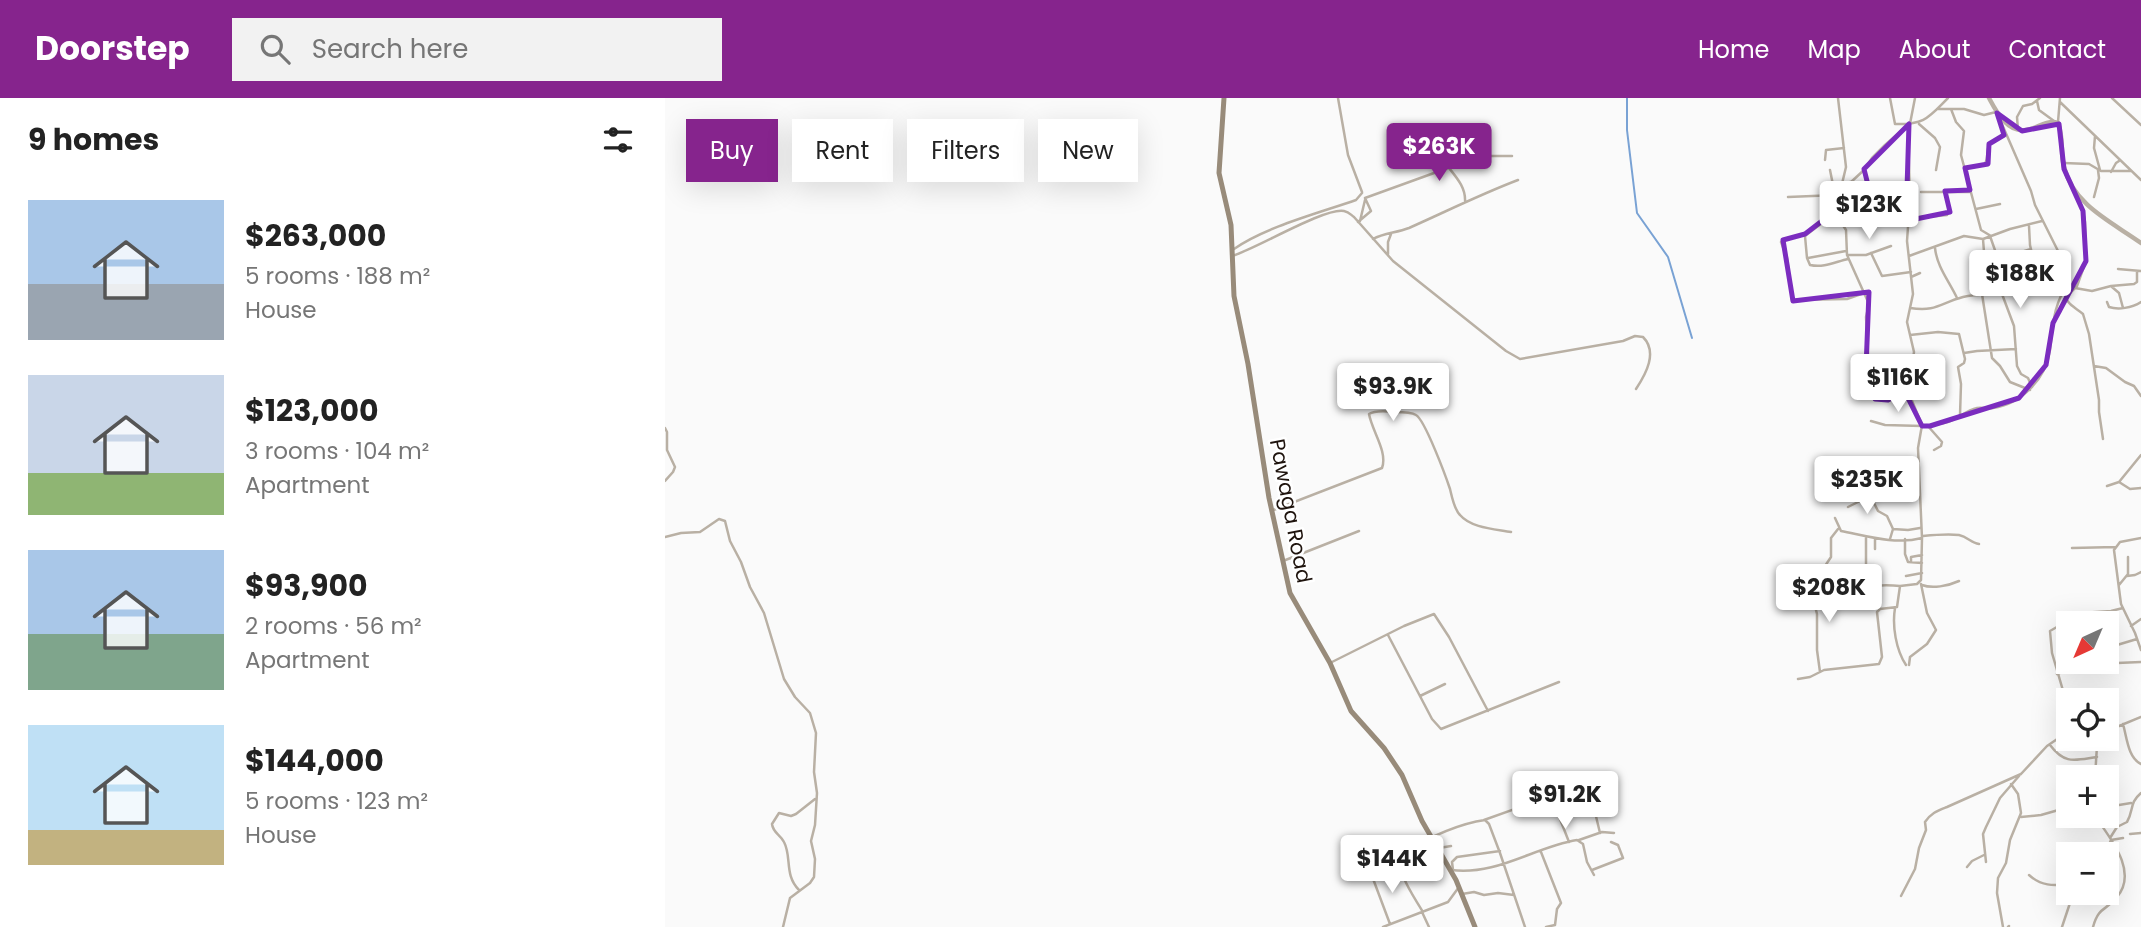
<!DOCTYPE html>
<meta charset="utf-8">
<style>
body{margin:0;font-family:Poppins,sans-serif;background:#f2f2f2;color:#222;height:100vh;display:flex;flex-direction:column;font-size:26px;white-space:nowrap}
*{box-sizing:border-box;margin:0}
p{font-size:23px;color:#767676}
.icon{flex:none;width:38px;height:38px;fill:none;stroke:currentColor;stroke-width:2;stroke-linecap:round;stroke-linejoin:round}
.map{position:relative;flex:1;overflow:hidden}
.sheet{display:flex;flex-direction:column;background:#fff;width:665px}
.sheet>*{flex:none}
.guide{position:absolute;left:21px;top:21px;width:665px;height:63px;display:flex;gap:14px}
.needle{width:46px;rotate:224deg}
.tools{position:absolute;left:1391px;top:513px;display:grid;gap:14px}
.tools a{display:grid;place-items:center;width:63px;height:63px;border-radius:0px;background:#fff;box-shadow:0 7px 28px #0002;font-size:35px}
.price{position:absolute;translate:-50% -60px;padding:0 16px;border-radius:7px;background:#fff;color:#222;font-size:23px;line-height:46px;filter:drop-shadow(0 2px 4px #0008)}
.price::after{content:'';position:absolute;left:50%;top:42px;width:21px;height:16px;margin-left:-10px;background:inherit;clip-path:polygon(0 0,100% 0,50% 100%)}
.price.on{background:#86248d;color:#fff}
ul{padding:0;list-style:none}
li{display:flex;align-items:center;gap:21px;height:175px;padding:0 28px}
li span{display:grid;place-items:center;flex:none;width:196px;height:140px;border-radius:0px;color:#555}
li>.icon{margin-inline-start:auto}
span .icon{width:84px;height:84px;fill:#fffc;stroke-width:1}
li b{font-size:30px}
h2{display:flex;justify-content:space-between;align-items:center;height:84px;padding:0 28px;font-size:30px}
.chip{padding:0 24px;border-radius:0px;background:#fff;box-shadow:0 7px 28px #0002;font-size:24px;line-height:63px}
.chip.on{background:#86248d;color:#fff}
header{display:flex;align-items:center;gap:42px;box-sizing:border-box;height:98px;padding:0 35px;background:#86248d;color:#fff}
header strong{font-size:33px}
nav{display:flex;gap:38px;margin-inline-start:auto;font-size:24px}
.search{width:490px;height:63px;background:#f2f2f2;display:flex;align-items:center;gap:18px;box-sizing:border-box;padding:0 24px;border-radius:0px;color:#767676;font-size:26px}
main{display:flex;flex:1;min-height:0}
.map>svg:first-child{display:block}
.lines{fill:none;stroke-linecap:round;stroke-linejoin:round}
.stream{stroke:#79a2d4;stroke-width:2}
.minor{stroke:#b9b0a4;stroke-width:2.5}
.tertiary{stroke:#b9b0a4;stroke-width:4.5}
.secondary{stroke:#988b7a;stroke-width:5}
.marked{fill:none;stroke:#7b2cbf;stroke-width:5;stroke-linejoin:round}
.labels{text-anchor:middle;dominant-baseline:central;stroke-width:5;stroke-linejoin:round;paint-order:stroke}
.street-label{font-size:21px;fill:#1f140e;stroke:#fff}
</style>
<header>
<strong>Doorstep</strong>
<div class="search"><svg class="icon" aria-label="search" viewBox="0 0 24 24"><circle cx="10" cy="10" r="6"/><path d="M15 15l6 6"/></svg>Search here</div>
<nav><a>Home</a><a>Map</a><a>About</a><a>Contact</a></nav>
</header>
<main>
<section class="sheet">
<h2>9 homes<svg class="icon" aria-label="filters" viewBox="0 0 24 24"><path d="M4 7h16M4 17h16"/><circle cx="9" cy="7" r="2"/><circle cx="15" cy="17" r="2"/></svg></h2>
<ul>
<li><span style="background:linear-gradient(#a9c7e8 60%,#9aa5b1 0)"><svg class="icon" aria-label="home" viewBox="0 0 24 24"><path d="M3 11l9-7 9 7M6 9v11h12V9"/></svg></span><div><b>$263,000</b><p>5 rooms · 188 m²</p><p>House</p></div></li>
<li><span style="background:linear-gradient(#c9d6e8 70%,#8fb573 0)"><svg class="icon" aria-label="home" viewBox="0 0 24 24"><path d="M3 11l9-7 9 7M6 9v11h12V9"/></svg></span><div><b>$123,000</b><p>3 rooms · 104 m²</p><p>Apartment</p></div></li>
<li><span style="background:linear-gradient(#a9c7e8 60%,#7fa58c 0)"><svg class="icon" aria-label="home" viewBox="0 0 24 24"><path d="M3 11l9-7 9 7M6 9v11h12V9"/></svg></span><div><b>$93,900</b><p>2 rooms · 56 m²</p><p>Apartment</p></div></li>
<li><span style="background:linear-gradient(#bfe0f5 75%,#c2b280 0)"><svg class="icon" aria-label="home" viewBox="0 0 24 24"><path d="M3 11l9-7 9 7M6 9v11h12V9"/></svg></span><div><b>$144,000</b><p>5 rooms · 123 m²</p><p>House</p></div></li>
</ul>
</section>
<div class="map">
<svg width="1476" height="829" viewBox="0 0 1476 829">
<rect width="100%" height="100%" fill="#fafafa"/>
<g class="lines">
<!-- stream -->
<path class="stream" d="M 962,0 L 962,32 L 972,115 L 1003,159 L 1027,240"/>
<!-- minor -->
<path class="minor" d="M 673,0 L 683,57 L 697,94
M 1173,0 L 1181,69 L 1176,90
M 1225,0 L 1230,26 C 1260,27 1264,19 1283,0
M 1447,0 L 1476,27
M 1372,3 L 1374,12 L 1389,23
M 1395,4 L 1476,82
M 1272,11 L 1299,11 L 1319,17 L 1331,14
M 1286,11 L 1291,24 L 1299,33 L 1296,57 L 1316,132 L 1326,138
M 1393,24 L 1395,0
M 1254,26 L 1270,40 L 1275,49 L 1271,72
M 1353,32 L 1352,19 L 1358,8 L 1367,6 L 1375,0
M 1430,38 L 1429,50 L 1435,72
M 1160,62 L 1161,52 L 1179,50
M 1399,65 L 1424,66 L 1436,73 L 1466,73
M 784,70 C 792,80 801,90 800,104
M 1300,70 C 1328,67 1319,67 1324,46 L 1341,37
M 1199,71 L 1206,99
M 1165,72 L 1170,97
M 1446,74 L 1451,65 L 1454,63
M 1185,84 L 1192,125
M 1256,94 L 1304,94
M 1171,97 L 1170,115 L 1181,132 L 1182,157 L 1204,206 L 1201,219 L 1203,257 L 1201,270 L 1208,299 C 1219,307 1231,298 1244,297
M 1123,99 L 1172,97 L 1199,72 L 1207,60 L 1220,47 L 1244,26
M 1429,99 L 1434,80 L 1433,72
M 700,100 L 816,58 L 847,58
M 1188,102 L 1243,91
M 1311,111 L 1335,106
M 1170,115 L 1140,138 L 1142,160 L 1145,167 C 1159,170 1170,164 1183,161
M 1245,121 L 1282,117 L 1284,112 L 1280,93
M 695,123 L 700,102
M 693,124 L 706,113 L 700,100
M 1177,127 L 1231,121 L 1243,122
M 1364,128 L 1365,147 L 1373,182 L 1371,186
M 1141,136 L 1120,141 L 1116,144 L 1122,160 L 1127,202 L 1182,201 L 1199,195
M 1325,138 L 1332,158 L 1330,164 L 1337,196 L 1349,228 L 1352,268 L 1356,276 L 1363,280 L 1367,289
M 708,141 C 719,135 731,135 744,130 C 780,114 816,96 853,82
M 1318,141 L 1320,167
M 1270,150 C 1272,169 1284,183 1292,200
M 569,151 C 600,129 654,115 691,102 L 697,95
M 1206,155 L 1217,178 L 1246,174
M 723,156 L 723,144 L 726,136
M 1182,157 L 1201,157 L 1226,148
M 567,158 C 591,151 660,109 679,113 C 684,114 685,116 689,119 L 728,163 L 841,253 L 855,261 L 958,243 L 970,238 L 978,239 C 993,254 981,276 971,291
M 1244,158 L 1299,138 L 1318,141 L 1345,131 L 1377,123
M 1143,160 L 1181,153
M 1330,162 L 1366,151
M 1453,171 L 1476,173
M 1246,179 L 1255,175
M 1336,187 C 1341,186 1347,184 1353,185 C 1369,185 1390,191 1402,177
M 1447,189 L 1454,195 L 1458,210
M 1410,190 L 1427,193 L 1446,188 L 1469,186 L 1472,184 L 1472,174
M 1399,191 C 1401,207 1407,207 1418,216 L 1424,236 L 1434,302 L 1434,314 L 1438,341
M 1315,196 C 1313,189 1312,173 1319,168 C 1320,167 1329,166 1330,166
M 1317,196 L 1327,260 L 1335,268 L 1345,284 L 1365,292
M 1442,204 L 1444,209 C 1453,212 1467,210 1476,204
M 1245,210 C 1272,214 1275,205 1298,199 C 1311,196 1324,197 1337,196
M 1389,221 L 1395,214 L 1401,199 L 1412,188 L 1421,163 L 1420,124 L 1418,113 L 1411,96
M 1245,237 L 1273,234 L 1294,236 L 1300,261 L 1299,265 L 1293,269 L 1296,286 L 1295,317
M 1299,255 L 1312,253 L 1351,251
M 1429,268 L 1441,270 L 1460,284 L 1469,288 L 1476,298
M 1206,323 L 1220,327 L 1257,328
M 1262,327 L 1277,344 L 1276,348 L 1269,352
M 1257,328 C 1267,327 1279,327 1288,322 C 1296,318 1303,312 1312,310 C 1317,309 1323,311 1328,310 C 1356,306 1381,281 1385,252 C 1388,230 1388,205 1403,187 L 1394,155 L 1370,107 L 1366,93 L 1333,17
M 0,330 L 2,334 L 2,352 L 10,369 L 8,374 L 0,383
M 1454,384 L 1476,357
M 1442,388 L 1454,384 L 1465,391 L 1476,390
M 1202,391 L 1213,413 L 1222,418 L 1228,431
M 1178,393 L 1200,392 C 1206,387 1204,378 1210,374 L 1232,377 L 1254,375
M 1183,409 L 1205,398
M 606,413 L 717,370 C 723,354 707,333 704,316 C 710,312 721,313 730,314 C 736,314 746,314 751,317 C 760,322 781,379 785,391 C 787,399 789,411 795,417 C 806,430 830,431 846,434
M 1170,420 L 1176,433 C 1202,438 1230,447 1257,440
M 1258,438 C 1268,437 1285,436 1294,437 C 1303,439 1306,445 1314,446
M 0,439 L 16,435 L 35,434 L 54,421 L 60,423 L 65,443 L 76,464 L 85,489 L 99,515 L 119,581 L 130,599 L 145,615 L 151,635 L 149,674 L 152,695 L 150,727 L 146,743 L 150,761 L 149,779 L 145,785 L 125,800 L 118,829
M 1201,440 L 1201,488
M 1210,440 L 1210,451
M 1476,440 L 1455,444 L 1449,452 L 1456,506 L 1470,535 L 1476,552
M 1225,441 L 1228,431 L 1243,432 L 1255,430
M 1240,441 L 1240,456 L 1243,464 L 1257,465
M 1407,450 L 1451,449
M 618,463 L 694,433
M 1246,464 L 1246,459 L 1257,457
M 1158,471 L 1166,459 L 1166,440 L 1173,431
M 1178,472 L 1186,490
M 1146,476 L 1147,496 L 1152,516 L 1152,552 L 1155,574
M 1241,478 L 1257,475
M 1462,478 L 1470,477 L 1476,474
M 1257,487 C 1267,491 1283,488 1294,483
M 1454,487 L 1463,476 L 1463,459
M 1147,495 C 1177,495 1205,484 1235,488
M 1230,510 C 1227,528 1231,552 1241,567
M 1466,528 L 1476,521
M 723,537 L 767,621 L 776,631 L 894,584
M 1442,550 L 1472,541
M 1442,563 L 1452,565 L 1476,564
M 667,564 L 739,528 L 769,516 L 784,539 L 823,613
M 1244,567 L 1245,559 L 1262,546 L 1271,532 L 1262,515 L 1256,486
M 1392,576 L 1423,564
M 1133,581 L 1145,579 L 1159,572 L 1214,566 L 1217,559 L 1212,514 L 1215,511 L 1232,509 L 1235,488 L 1252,486 L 1256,482 L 1257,440 L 1253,350 L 1257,327 L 1243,293 L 1249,254 L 1242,224 L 1248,196 L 1242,143 L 1245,101 L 1243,36 L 1250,0
M 755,598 L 780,586
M 1404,613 L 1387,555 L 1385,533 L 1416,515 L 1446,513 L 1458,510
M 1458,626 C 1462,640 1463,660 1476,666
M 1442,633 L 1476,619
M 1385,647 C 1400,667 1410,662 1432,659
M 1430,679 L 1432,648 L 1434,640
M 886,698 L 904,744
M 1442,709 L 1466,705
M 1356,719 L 1376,717 L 1404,709
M 819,722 L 886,698 L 939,682
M 935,735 L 929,710 L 936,698
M 1465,736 L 1476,735
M 1445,740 L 1452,729 L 1462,724 C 1469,712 1464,705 1476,695
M 914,742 L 937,734 L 949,735
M 1446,742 L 1458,740
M 774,750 L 786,748
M 876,754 L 896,805 L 892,811 L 890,827 L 881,829
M 1440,756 L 1446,742
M 1321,764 L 1318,736 L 1321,729 L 1335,700 L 1354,678
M 1302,769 L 1307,763 L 1319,757
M 786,772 C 832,778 869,749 912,742 L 918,746 L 922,764 L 929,777
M 788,772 L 787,764 L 792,759 L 835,753
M 927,772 L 958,760 L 953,747 L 946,744
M 1364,777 C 1376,788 1388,788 1404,786
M 707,778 L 725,826
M 134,792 C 119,777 127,759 119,744 C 115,736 108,735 107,726 L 114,715 L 126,718 L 131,716 L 150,701
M 797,796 L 809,794 L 819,797 L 833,795 L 849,797
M 1236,798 L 1250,771 L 1254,750 L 1261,732 L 1260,724 C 1266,715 1272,713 1282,709 L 1356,676 L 1382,648 L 1404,633
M 757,814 L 764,829
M 758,814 C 748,798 733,775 733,757 C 759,742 790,726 820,722 L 824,726 L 835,755 L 860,829
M 718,829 L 783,804 L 794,789
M 1338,829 L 1332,795 L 1333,780 L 1341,765 L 1345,742 L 1356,715 L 1353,696 L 1346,686
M 1343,829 L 1344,828
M 1397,829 L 1406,802 L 1410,794
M 1428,829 C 1434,808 1441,813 1452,799 C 1474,773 1444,739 1430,718"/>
<!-- tertiary -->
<path class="tertiary" d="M 1324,0 C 1331,13 1342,35 1361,32 C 1372,31 1381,21 1393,25 C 1399,40 1395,54 1399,69 C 1409,108 1447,124 1476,145"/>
<!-- secondary -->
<path class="secondary" d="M 559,0 L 554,75 L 566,127 L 569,198 L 583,266 L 604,400 L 625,495 L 665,565 L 686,613 L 719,650 L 737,677 L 757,723 L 791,782 L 810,829"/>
</g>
<!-- marked area -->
<path class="marked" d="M 1332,15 L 1357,33 L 1394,26 L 1399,71 L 1418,113 L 1421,163 L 1388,225 L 1381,267 L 1354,300 L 1265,328 L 1257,328 L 1240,294 L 1223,302 L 1210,301 L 1201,270 L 1204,194 L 1128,203 L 1118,142 L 1140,136 L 1183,103 L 1206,99 L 1199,71 L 1244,26 L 1241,123 L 1285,114 L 1280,93 L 1305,92 L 1300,70 L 1323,66 L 1324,46 L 1339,37 Z"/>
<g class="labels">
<!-- street labels -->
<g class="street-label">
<text transform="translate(626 413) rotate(79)">Pawaga Road</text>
</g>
</g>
</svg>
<div class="tools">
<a><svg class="needle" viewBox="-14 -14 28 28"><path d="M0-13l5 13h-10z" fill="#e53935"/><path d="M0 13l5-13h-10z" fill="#767676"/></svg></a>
<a><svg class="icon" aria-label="locate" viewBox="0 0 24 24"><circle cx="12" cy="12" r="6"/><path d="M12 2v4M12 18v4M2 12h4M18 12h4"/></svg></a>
<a>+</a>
<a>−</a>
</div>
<b class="price on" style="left:774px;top:85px">$263K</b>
<b class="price" style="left:1204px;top:143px">$123K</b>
<b class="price" style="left:1355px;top:212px">$188K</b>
<b class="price" style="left:1233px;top:316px">$116K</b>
<b class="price" style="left:728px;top:325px">$93.9K</b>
<b class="price" style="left:1202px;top:418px">$235K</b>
<b class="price" style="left:1164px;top:526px">$208K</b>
<b class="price" style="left:900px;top:733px">$91.2K</b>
<b class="price" style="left:727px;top:797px">$144K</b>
<div class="guide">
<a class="chip on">Buy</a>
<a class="chip">Rent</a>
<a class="chip">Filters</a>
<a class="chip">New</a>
</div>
</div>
</main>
